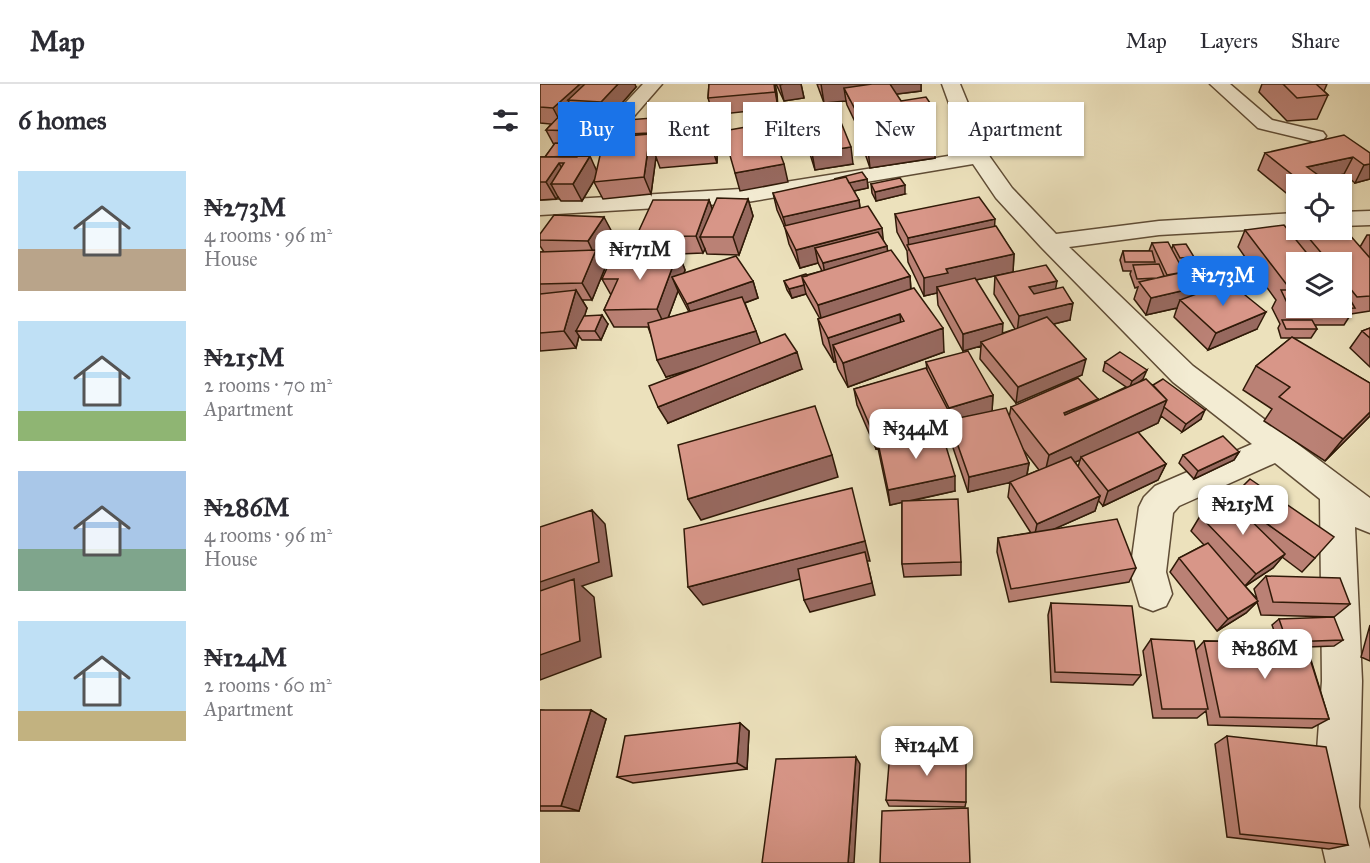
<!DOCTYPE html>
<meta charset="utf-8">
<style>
body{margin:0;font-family:"IM FELL Great Primer",serif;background:#f7f7f7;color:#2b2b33;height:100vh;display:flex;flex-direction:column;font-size:22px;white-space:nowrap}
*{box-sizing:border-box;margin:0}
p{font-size:20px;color:#7c7c81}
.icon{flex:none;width:33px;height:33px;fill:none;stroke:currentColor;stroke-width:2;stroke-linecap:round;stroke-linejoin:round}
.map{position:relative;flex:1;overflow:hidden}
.side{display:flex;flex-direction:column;background:#fff;width:540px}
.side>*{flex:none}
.hud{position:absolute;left:18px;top:18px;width:570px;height:54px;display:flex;gap:12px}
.fabs{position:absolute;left:746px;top:90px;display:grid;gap:12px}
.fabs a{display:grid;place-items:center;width:66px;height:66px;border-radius:0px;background:#fff;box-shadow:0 2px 4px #0004;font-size:30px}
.price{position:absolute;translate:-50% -51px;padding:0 14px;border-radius:12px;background:#fff;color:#222;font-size:20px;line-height:39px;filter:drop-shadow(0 2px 3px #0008)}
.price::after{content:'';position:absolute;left:50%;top:36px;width:18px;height:14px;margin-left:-9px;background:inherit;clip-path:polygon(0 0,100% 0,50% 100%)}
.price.selected{background:#1a73e8;color:#fff}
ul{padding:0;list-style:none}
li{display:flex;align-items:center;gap:18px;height:150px;padding:0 18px}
li span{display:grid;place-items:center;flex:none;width:168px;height:120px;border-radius:0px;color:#555}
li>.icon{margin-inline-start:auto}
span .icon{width:72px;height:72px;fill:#fffc;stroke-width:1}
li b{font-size:26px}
h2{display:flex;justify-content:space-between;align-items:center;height:72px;padding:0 18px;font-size:26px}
.tag{padding:0 21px;border-radius:0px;background:#fff;box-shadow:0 2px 4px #0004;font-size:21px;line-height:54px}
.tag.selected{background:#1a73e8;color:#fff}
header{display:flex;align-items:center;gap:36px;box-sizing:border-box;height:84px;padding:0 30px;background:#fff;border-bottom:2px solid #e1e1e2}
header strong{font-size:28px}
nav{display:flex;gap:33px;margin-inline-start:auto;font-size:21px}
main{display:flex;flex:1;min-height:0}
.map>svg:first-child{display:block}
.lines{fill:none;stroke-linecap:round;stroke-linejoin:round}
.street-casing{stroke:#5f4c35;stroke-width:3}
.street{fill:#f3ecd3;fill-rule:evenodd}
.wall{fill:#ba8175;stroke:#301a08;stroke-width:1.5;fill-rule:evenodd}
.shaded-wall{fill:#97695f;stroke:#301a08;stroke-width:1.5}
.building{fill:#d89688;stroke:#301a08;stroke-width:1.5}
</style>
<header>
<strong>Map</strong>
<nav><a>Map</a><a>Layers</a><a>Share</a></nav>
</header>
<main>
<section class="side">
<h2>6 homes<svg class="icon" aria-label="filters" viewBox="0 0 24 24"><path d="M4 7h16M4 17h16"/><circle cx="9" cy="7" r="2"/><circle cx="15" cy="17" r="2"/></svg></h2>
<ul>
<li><span style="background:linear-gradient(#bfe0f5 65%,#b9a48a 0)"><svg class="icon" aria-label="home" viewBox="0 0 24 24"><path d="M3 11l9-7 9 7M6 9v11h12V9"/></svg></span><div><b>₦273M</b><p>4 rooms · 96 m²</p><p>House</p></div></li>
<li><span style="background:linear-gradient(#bfe0f5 75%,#8fb573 0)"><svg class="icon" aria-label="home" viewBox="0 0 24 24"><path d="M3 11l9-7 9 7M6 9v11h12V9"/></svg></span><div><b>₦215M</b><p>2 rooms · 70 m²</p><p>Apartment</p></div></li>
<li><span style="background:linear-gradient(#a9c7e8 65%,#7fa58c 0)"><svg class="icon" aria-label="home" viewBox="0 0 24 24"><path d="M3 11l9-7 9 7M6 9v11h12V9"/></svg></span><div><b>₦286M</b><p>4 rooms · 96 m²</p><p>House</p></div></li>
<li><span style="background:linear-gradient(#bfe0f5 75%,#c2b280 0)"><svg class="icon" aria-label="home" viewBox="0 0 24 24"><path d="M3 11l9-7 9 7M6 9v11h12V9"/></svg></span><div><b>₦124M</b><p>2 rooms · 60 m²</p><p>Apartment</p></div></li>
</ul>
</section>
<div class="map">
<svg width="830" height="779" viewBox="0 0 830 779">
<rect width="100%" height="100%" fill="#ece1bc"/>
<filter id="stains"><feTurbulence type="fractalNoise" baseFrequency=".00333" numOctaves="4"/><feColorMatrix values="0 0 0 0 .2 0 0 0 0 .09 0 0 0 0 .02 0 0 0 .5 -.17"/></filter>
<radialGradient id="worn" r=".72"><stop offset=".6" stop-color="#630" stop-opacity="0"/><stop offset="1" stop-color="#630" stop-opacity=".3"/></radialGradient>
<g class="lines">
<!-- street casing -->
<g class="street-casing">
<path id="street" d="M 103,0 L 122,0 L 89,38 L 75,38 L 72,34 L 75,30 Z
M 402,0 L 420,0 L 450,73 L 472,104 L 516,150 L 619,137 L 756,129 L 756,143 L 619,151 L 529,163 L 653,282 L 830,414 L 830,449 L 815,443 L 822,597 L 819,723 L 830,765 L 830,779 L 786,779 L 773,723 L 782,597 L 780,415 L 735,379 L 639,422 L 633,429 L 626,488 L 632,510 L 626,522 L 613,527 L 600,522 L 590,488 L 599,423 L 604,413 L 615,402 L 712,360 L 633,298 L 501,163 L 456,114 L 433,80 L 201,119 L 0,131 L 0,117 L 201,105 L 427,69 Z
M 670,0 L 690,0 L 732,36 L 783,48 L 786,52 L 783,56 L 776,58 L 718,44 Z
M 830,127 L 830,141 L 801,142 L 801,128 Z"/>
</g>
<!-- street -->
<use href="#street" class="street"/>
</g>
<!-- wall -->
<path class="wall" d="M 0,0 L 96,3 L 68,35 L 55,34 L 60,44 L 46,60 L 50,69 L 48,72 L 57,87 L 72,54 L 71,51 L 112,34 L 115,43 L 112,55 L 115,61 L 177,59 L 177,79 L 120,84 L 116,73 L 111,110 L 63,115 L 54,98 L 55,95 L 42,117 L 21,117 L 18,113 L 16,115 L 0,116 L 0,73 L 5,73 L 14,61 L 6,46 L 11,40 L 0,39 Z
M 169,0 L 235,0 L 238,24 L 173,31 L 168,14 Z
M 236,0 L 261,0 L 264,14 L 244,17 Z
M 277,0 L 381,0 L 381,7 L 356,10 L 361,17 L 390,36 L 385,37 L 394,57 L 395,74 L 330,84 L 319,52 L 318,44 L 307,21 L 306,17 L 284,19 Z
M 722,0 L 787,0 L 784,7 L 788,11 L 777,35 L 747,37 L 719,8 Z
M 260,31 L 313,80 L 275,86 L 263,48 Z
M 725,69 L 830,69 L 830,95 L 815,99 L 804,90 L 775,97 L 773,100 L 756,100 L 756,112 L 751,113 L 718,86 Z
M 327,95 L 328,104 L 314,107 L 319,116 L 320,124 L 343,156 L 348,167 L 370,192 L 371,205 L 404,268 L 308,303 L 298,285 L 296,278 L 294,278 L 283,260 L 278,235 L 280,235 L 266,210 L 252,214 L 247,206 L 244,197 L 282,187 L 278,179 L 260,184 L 249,160 L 245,144 L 237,126 L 233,109 Z
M 331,100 L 365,110 L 336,117 L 332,109 Z
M 208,115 L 213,132 L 199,171 L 167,170 L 165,165 L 163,169 L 139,170 L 145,186 L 144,189 L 213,197 L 218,214 L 205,219 L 220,259 L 262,285 L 128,339 L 151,286 L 126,293 L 108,243 L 74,243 L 64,226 L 71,211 L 62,195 L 104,169 L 96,153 L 169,116 L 172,125 ZM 138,207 L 149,228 L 128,234 Z
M 355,130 L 455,142 L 474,170 L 473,188 L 436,196 L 463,249 L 475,245 L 454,210 L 455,192 L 516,205 L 530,236 L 514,240 L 542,291 L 476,319 L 440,275 L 441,262 L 423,267 L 398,221 L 397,209 L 384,212 L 368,178 L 367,167 L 357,148 Z
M 705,146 L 755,156 L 761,146 L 801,146 L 820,163 L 827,151 L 830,151 L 830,227 L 811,230 L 804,241 L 775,241 L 777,245 L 771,254 L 752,254 L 830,299 L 830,332 L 785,377 L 724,337 L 732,325 L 703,306 L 716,282 L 751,254 L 741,254 L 738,244 L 740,240 L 732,224 L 736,216 L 712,183 L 708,192 L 684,198 L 676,189 L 679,180 L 712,183 L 698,163 ZM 756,178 L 801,178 L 801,224 L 756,224 Z
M 0,150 L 73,150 L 59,172 L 65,184 L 52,216 L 42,216 L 47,224 L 44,232 L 68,240 L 61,256 L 42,256 L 39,252 L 36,264 L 0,267 L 0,168 L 4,168 L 0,162 Z
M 612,159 L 632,164 L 633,161 L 654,173 L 653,176 L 661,184 L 680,198 L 678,202 L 717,245 L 668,266 L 634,233 L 637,224 L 606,231 L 594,215 L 598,203 L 595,204 L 590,190 L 591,187 L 583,187 L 580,176 L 583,167 L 609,167 Z
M 830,244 L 830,283 L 810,264 L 822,247 Z
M 386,278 L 453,311 L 452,327 L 469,334 L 471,323 L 558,315 L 557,317 L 586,303 L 563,287 L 565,278 L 603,295 L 600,297 L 613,301 L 661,335 L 642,348 L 621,332 L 618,339 L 598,348 L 626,380 L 618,396 L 563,422 L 558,416 L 555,427 L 514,445 L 596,484 L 589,498 L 469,518 L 457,468 L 458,454 L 491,449 L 468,413 L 470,398 L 428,408 L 409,352 L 409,340 L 408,339 L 408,342 L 387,349 L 415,407 L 371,417 L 421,478 L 421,491 L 364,493 L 362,480 L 362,418 L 350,421 L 338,364 L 336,365 L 317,321 L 314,305 L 387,285 ZM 482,364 L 499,386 L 487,391 L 489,379 ZM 540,376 L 538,383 L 535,378 Z
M 699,368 L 694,376 L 654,395 L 639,379 L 643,371 Z
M 691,414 L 775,474 L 762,488 L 742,473 L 733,484 L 705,502 L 717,515 L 714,505 L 726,492 L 810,520 L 794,533 L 721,531 L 717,518 L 706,529 L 677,547 L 630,488 L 639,474 L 664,461 L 651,447 L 660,432 L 689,416 Z
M 511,519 L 601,591 L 593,601 L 511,598 L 508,531 Z
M 739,535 L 803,556 L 794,562 L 767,563 L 789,635 L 772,644 L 668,641 L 666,627 L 657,634 L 613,634 L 603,567 L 611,555 L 656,566 L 664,557 L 738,558 L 732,541 Z
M 830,541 L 830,577 L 821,573 Z
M 0,626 L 66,635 L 39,727 L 0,727 Z
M 200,639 L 209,647 L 207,685 L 93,699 L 77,693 Z
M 687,652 L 808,761 L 789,765 L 687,753 L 675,660 Z
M 346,716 L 426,718 L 425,723 L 349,722 Z"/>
<!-- shaded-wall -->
<path class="shaded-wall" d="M 40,0 L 57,0 L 28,16 L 34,29 L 22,41 L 13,24 Z
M 78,0 L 95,0 L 96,3 L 68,35 L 61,18 Z
M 234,0 L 235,0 L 237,9 L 238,24 Z
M 243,0 L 261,0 L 264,14 L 244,17 L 240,1 Z
M 281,0 L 381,0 L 381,7 L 310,16 L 304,4 L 306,17 L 284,19 Z
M 390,19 L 390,36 L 321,47 L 319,40 L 318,31 Z
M 52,28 L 60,44 L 42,64 L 34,47 Z
M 112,34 L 115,43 L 112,55 L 117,67 L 114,67 L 116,73 L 111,110 L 104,93 L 110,53 L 108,49 Z
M 172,42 L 177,59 L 177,79 L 171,61 Z
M 394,57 L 395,74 L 330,84 L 328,66 Z
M 46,60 L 50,69 L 40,83 L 36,74 Z
M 311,63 L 313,80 L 275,86 L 272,69 Z
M 50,72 L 58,90 L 42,117 L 33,100 Z
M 813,73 L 804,90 L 775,97 L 773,100 L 757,100 L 767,83 Z
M 19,79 L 28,96 L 11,100 L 18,113 L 16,115 L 6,98 Z
M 244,80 L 248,98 L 200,107 L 195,89 Z
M 830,80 L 830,95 L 815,99 L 824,81 Z
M 327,95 L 328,104 L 299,110 L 298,101 Z
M 365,101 L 365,110 L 336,117 L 335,108 Z
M 756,102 L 756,112 L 751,113 Z
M 208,115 L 213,132 L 199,171 L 193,153 Z
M 169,116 L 175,133 L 160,153 L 165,165 L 163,169 L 156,152 Z
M 319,116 L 321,133 L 247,147 L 243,133 Z
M 64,133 L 73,150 L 59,172 L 65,184 L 52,216 L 42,199 L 54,170 L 48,157 Z
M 455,135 L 454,152 L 369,166 L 368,154 Z
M 342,144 L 344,162 L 275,164 L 278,179 L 260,184 L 256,166 Z
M 347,162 L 349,179 L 286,196 L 283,179 Z
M 138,168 L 145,186 L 139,205 L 132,193 L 138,207 L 125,242 L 117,225 Z
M 474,170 L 473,188 L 408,202 L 397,203 L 397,209 L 384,212 L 384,194 L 406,185 Z
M 712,183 L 708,192 L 684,198 L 688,189 Z
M 370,192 L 371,210 L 282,238 L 278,221 Z
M 213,197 L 218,214 L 154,237 L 147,220 Z
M 517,197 L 514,214 L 487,220 L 489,203 Z
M 680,198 L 672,216 L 640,216 L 637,224 L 606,231 L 611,214 Z
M 264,201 L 266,210 L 252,214 L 249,205 Z
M 36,206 L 47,224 L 40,247 L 36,247 L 39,252 L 36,264 L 24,247 Z
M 533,219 L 530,236 L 477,249 L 479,232 Z
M 726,228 L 717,245 L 668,266 L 676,249 Z
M 360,230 L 362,255 L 293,261 L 296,278 L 294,278 L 288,254 Z
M 62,231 L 68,240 L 61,256 L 55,247 Z
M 463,239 L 462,256 L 441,258 L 441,262 L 423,267 L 423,250 Z
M 403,244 L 404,268 L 308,303 L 303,279 Z
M 216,247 L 222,264 L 126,293 L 117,276 Z
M 257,268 L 262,285 L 128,339 L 118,323 Z
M 546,275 L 542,291 L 476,319 L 478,303 Z
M 607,286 L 603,295 L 589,306 L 592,297 Z
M 453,311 L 452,328 L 409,336 L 409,340 L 409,324 Z
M 558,315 L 551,338 L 519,352 L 524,329 Z
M 627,316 L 618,339 L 543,375 L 541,373 L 540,376 L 504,393 L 509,371 Z
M 408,326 L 408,342 L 336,365 L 333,349 Z
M 665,326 L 661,335 L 642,348 L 646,340 Z
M 830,328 L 830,332 L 785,377 L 803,355 Z
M 699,368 L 694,376 L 654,395 L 658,387 Z
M 292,371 L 298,393 L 161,436 L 148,415 Z
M 489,379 L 486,395 L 428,408 L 429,393 Z
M 626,380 L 618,396 L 563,422 L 568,407 Z
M 415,392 L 415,407 L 350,421 L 348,406 Z
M 560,412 L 555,427 L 494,454 L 497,440 Z
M 52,426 L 65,440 L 72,492 L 42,502 L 54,513 L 61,573 L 0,596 L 0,498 Z
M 325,457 L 330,477 L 327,477 L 335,511 L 270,528 L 264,516 L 327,477 L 163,521 L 148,503 Z
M 745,470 L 733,484 L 704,503 L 716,490 Z
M 718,517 L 706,529 L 677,547 L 688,535 Z
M 51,626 L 66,635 L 39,727 L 21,722 Z
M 200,639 L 209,647 L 207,685 L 197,679 Z
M 316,673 L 320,680 L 314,779 L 308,779 Z"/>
<!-- building -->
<path class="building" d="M 0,0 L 40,0 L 13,24 L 0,23 Z
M 45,0 L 78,0 L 61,18 L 28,16 Z
M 169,0 L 234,0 L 235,8 L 168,14 Z
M 332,0 L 350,0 L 361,17 L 386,13 L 390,19 L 318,31 L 304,4 Z
M 743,0 L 776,0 L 788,11 L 757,14 Z
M 25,26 L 52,28 L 34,47 L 6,46 Z
M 296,26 L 311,63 L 272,69 L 260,31 Z
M 379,27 L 394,57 L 328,66 L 317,35 Z
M 112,34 L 108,49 L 71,51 L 75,37 Z
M 229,39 L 244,80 L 195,89 L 183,47 Z
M 172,42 L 171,61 L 114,67 L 117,47 Z
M 110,50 L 104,93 L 54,98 L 64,54 Z
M 804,51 L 830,69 L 830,80 L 824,81 L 813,73 L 767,83 L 778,91 L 759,96 L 725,69 Z
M 15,59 L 46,60 L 37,73 L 5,73 Z
M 50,72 L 33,100 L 11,100 L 24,79 L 19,79 L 6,98 L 0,98 L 0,73 Z
M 322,88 L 327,95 L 309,99 L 306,93 L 294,95 Z
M 306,93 L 319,116 L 243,133 L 233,109 Z
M 360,94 L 365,101 L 335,108 L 331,100 Z
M 439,113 L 455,135 L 368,154 L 355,130 Z
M 177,114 L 208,115 L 193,153 L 160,153 Z
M 113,116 L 169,116 L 156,152 L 96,153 Z
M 328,122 L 342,144 L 256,166 L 244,142 Z
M 14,131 L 64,133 L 48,157 L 0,156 L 0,150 Z
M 744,141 L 774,178 L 756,178 L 756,204 L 750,205 L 705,146 Z
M 801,141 L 830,174 L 830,212 L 817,213 L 801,193 L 801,178 L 789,178 L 762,146 L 801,146 Z
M 456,142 L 474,170 L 406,185 L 408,189 L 384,194 L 367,161 Z
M 338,148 L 347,162 L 283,179 L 275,164 Z
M 628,158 L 644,188 L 627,191 L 612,159 Z
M 646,160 L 654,173 L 640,174 L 633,161 Z
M 56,166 L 42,199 L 0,200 L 0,168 Z
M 351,166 L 370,192 L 278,221 L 262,193 Z
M 583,167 L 612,167 L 615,178 L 585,178 Z
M 138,168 L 117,225 L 64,226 L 78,195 L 62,195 L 68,182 L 81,182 L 87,169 Z
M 196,172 L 213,197 L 147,220 L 132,193 Z
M 703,174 L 712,183 L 688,189 L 679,180 Z
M 657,176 L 661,184 L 649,187 L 644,177 Z
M 619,180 L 624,192 L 617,194 L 597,195 L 593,181 Z
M 506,181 L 517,197 L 489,203 L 494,210 L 523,203 L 533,219 L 479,232 L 455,192 Z
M 666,183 L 680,198 L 611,214 L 599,198 Z
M 266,190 L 267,192 L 262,193 L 264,201 L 249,205 L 244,197 Z
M 435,194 L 463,239 L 423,250 L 397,203 Z
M 689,198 L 726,228 L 676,249 L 640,216 Z
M 374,204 L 403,244 L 303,279 L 293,261 L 364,237 L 360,230 L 288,254 L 278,235 Z
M 801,205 L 804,205 L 815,224 L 750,225 L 741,206 L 756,206 L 756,224 L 801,224 Z
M 36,206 L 24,247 L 0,249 L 0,210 Z
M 202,213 L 216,247 L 117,276 L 108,239 Z
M 62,231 L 55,247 L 36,247 L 44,232 Z
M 507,233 L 546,275 L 478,303 L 441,258 Z
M 742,236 L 772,236 L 777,245 L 746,245 Z
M 830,244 L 830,254 L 822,247 Z
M 245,250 L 257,268 L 118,323 L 109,302 Z
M 752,253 L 830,299 L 830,328 L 803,355 L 739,313 L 750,303 L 716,282 Z
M 428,267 L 453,311 L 409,324 L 386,278 Z
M 580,268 L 607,286 L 592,297 L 565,278 Z
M 386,284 L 408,326 L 333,349 L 314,305 Z
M 538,294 L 558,315 L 524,329 L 525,331 L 606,295 L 627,316 L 509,371 L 471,323 Z
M 623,295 L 665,326 L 646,340 L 624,323 L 627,316 L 613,301 Z
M 275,322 L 292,371 L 148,415 L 138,361 Z
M 466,324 L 489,379 L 429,393 L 409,336 Z
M 401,346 L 415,392 L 348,406 L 338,359 Z
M 598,348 L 626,380 L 568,407 L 541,373 Z
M 683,352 L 699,368 L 658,387 L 643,371 Z
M 531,373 L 560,412 L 497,440 L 470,398 Z
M 710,395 L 794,453 L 775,474 L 691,414 Z
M 312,404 L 325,457 L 148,503 L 144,445 Z
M 418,415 L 421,478 L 362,480 L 362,417 Z
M 689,415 L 745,470 L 716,490 L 660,432 Z
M 52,426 L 59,478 L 0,498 L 0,443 Z
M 577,435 L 596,484 L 471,505 L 458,454 Z
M 668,459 L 718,517 L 688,535 L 639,474 Z
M 325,468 L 332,499 L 264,516 L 258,485 Z
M 726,492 L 800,494 L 810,520 L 733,518 Z
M 34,495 L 40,557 L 0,571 L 0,507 Z
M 511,519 L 592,522 L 601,591 L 515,588 Z
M 794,533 L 803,556 L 747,558 L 739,535 Z
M 611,555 L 654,557 L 668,625 L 622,625 Z
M 664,557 L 765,559 L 789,635 L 680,633 Z
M 0,626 L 51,626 L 21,722 L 0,722 Z
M 200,639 L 197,679 L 77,693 L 85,652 Z
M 687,652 L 786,663 L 808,761 L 700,750 Z
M 350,668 L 426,670 L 426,718 L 346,716 Z
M 316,673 L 308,779 L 222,779 L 236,675 Z
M 428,724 L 430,779 L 340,779 L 342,727 Z"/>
<rect width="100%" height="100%" filter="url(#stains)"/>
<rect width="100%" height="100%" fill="url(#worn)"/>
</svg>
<div class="fabs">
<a><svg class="icon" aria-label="locate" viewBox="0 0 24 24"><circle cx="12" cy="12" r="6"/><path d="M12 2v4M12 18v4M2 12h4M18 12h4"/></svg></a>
<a><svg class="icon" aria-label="layers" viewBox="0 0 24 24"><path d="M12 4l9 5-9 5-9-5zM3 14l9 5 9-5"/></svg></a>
</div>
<b class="price" style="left:100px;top:197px">₦171M</b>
<b class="price selected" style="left:683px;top:223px">₦273M</b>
<b class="price" style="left:376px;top:376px">₦344M</b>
<b class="price" style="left:703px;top:452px">₦215M</b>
<b class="price" style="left:725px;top:596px">₦286M</b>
<b class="price" style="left:387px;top:693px">₦124M</b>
<div class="hud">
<a class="tag selected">Buy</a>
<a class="tag">Rent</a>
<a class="tag">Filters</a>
<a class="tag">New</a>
<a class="tag">Apartment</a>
</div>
</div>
</main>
